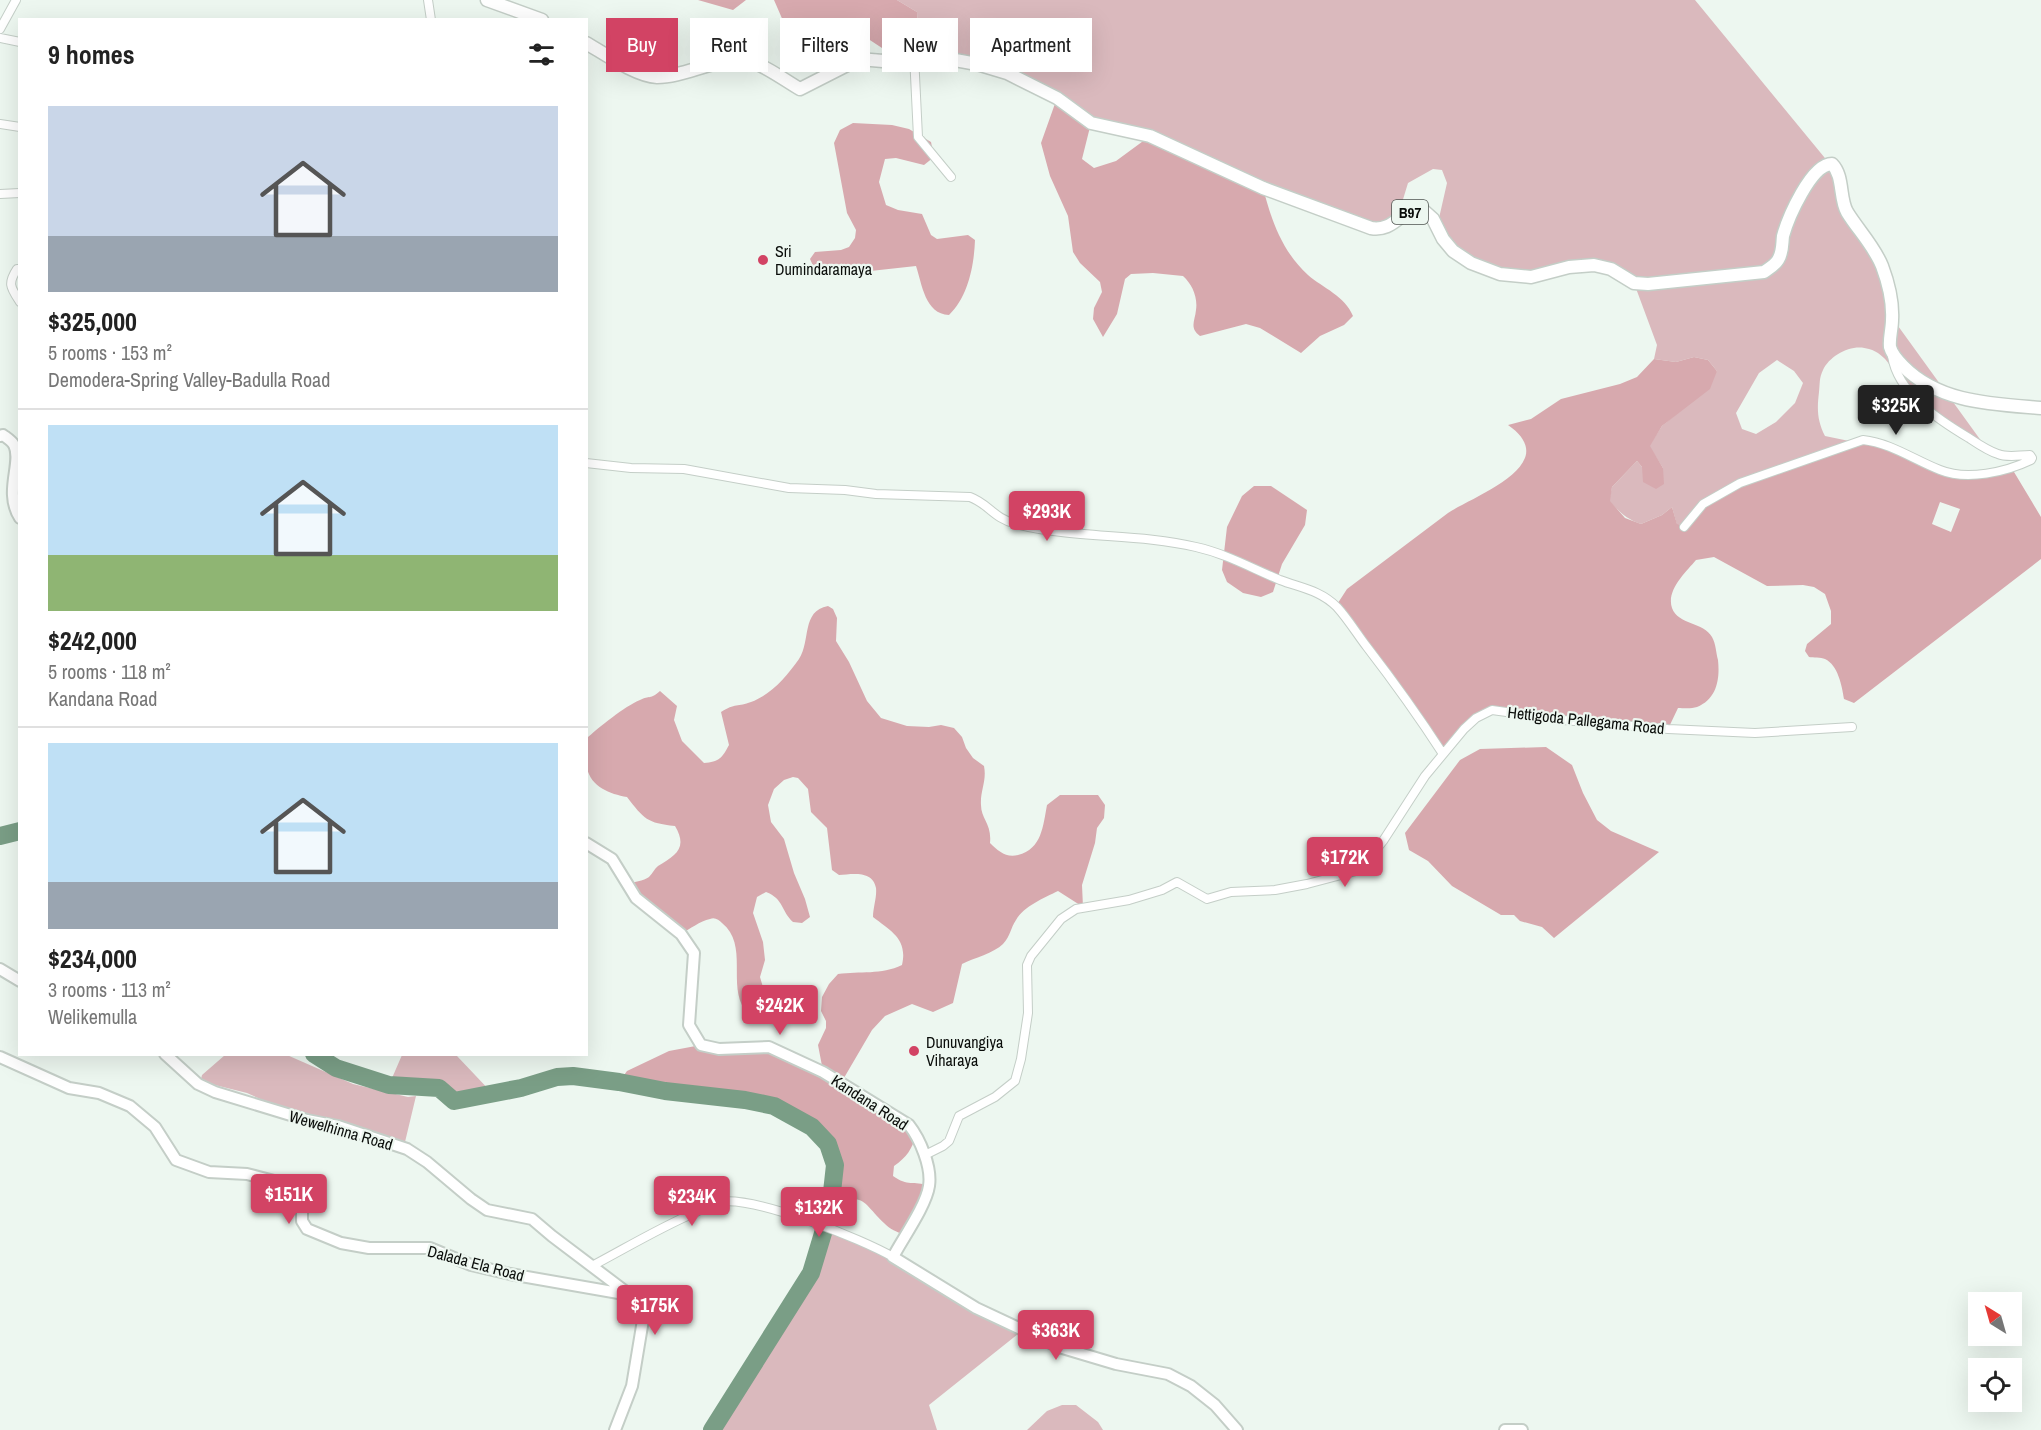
<!DOCTYPE html>
<meta charset="utf-8">
<style>
body{margin:0;font-family:"Archivo Narrow",sans-serif;background:#f6f6f6;color:#222;height:100vh;display:flex;flex-direction:column;font-size:22px;white-space:nowrap}
*{box-sizing:border-box;margin:0}
p{font-size:20px;color:#767676}
.icon{flex:none;width:33px;height:33px;fill:none;stroke:currentColor;stroke-width:2;stroke-linecap:round;stroke-linejoin:round}
.map{position:relative;flex:1;overflow:hidden}
.panel{position:absolute;left:18px;top:18px;width:570px;height:1038px;display:flex;flex-direction:column;background:#fff;border-radius:0px;box-shadow:0 6px 24px #0002}
.panel>*{flex:none}
.banner{position:absolute;left:606px;top:18px;width:570px;height:54px;display:flex;gap:12px}
.needle{width:39px;rotate:323deg}
.buttons{position:absolute;left:1968px;top:1292px;display:grid;gap:12px}
.buttons a{display:grid;place-items:center;width:54px;height:54px;border-radius:0px;background:#fff;box-shadow:0 6px 24px #0002;font-size:30px}
.price{position:absolute;translate:-50% -51px;padding:0 14px;border-radius:6px;background:#d24364;color:#fff;font-size:20px;line-height:39px;filter:drop-shadow(0 2px 3px #0008)}
.price::after{content:'';position:absolute;left:50%;top:36px;width:18px;height:14px;margin-left:-9px;background:inherit;clip-path:polygon(0 0,100% 0,50% 100%)}
.price.selected{background:#222;color:#fff}
ul{padding:0;list-style:none}
li{display:grid;align-content:center;gap:12px;height:318px;padding:0 30px}
li+li{border-top:2px solid #e0e0e0}
li span{display:grid;place-items:center;height:186px;border-radius:0px;color:#555}
li>.icon{margin-inline-start:auto}
span .icon{width:108px;height:108px;fill:#fffc;stroke-width:1}
li b{font-size:26px}
h2{display:flex;justify-content:space-between;align-items:center;height:72px;padding:0 30px;font-size:26px}
.tag{padding:0 21px;border-radius:0px;background:#fff;box-shadow:0 6px 24px #0002;font-size:21px;line-height:54px}
.tag.selected{background:#d24364;color:#fff}
.map>svg:first-child{display:block}
.green{fill:#dab9bd;fill-rule:evenodd}
.forest{fill:#d7a9ae;fill-rule:evenodd}
.lines{fill:none;stroke-linecap:round;stroke-linejoin:round}
.river{stroke:#7a9e86;stroke-width:18}
.street-casing{stroke:#c4cec7;stroke-width:10}
.secondary-casing{stroke:#c4cec7;stroke-width:14}
.primary-casing{stroke:#c4cec7;stroke-width:15}
.street{stroke:#fff;stroke-width:8}
.secondary{stroke:#fff;stroke-width:10}
.primary{stroke:#fff;stroke-width:12}
.poi-dot{fill:#d24364;stroke:#edf7f0;stroke-width:2}
.labels{text-anchor:middle;dominant-baseline:central;stroke-width:4.5;stroke-linejoin:round;paint-order:stroke}
.shield{fill:#edf7f0;stroke:#4e534f;stroke-width:1.5}
.shield-label{font-size:15px;font-weight:bold;fill:#0a0d0a}
.poi-label{font-size:16px;fill:#0a0d0a;stroke:#edf7f0;text-anchor:start}
.street-label{font-size:16px;fill:#0a0d0a;stroke:#edf7f0}
</style>
<div class="map">
<svg width="2041" height="1430" viewBox="0 0 2041 1430">
<rect width="100%" height="100%" fill="#edf7f0"/>
<!-- green -->
<path class="green" d="M 897,0 L 1695,0 L 1829,163 L 1844,203 L 1876,254 L 1893,319 L 1987,449 C 1957,429 1928,410 1904,384 C 1893,372 1887,354 1869,349 C 1852,343 1830,355 1823,370 C 1819,378 1820,384 1819,392 C 1817,409 1817,420 1825,436 L 1854,442 L 1684,527 L 1677,525 L 1672,507 L 1662,515 L 1641,524 C 1626,519 1620,512 1609,501 L 1612,487 L 1637,461 L 1642,467 L 1663,468 L 1649,446 L 1662,426 L 1681,410 L 1717,371 L 1708,360 L 1694,357 L 1676,362 L 1654,359 L 1657,345 L 1634,283 L 1594,265 L 1531,277 L 1471,263 L 1437,227 L 1447,183 L 1442,170 L 1433,169 L 1408,183 L 1397,219 L 1381,230 L 1111,128 L 1007,73 L 914,55 L 906,45 L 918,30 L 917,12 ZM 1777,360 L 1794,371 L 1803,383 L 1795,403 L 1776,422 L 1756,434 L 1742,429 L 1736,413 L 1759,373 Z
M 225,1055 L 287,1055 L 353,1084 L 408,1097 L 416,1096 L 405,1142 L 379,1135 L 344,1123 L 293,1114 L 247,1093 L 207,1083 L 201,1079 L 202,1075 Z
M 402,1055 L 457,1056 L 493,1094 L 454,1101 L 439,1088 L 389,1085 Z
M 825,1227 L 879,1249 L 1023,1330 L 929,1405 L 937,1430 L 712,1430 L 811,1273 Z
M 1062,1405 L 1076,1405 L 1098,1422 L 1103,1430 L 1027,1430 L 1047,1411 Z"/>
<!-- forest -->
<path class="forest" d="M 698,0 L 746,0 L 733,10 Z
M 774,0 L 897,0 L 917,12 L 918,30 L 906,45 L 882,48 L 844,23 C 823,26 804,31 784,23 Z
M 1057,98 L 1091,123 L 1082,159 L 1094,168 L 1116,161 L 1150,136 L 1263,188 C 1272,222 1282,251 1308,275 C 1323,288 1345,296 1353,316 L 1344,325 L 1320,336 L 1301,353 L 1260,328 L 1246,324 L 1200,336 C 1189,328 1195,321 1196,310 C 1198,297 1192,284 1183,276 L 1153,273 L 1131,274 L 1125,279 L 1117,314 L 1103,337 L 1093,319 L 1094,308 L 1102,292 L 1100,282 L 1080,263 L 1073,252 L 1068,216 L 1050,176 L 1041,143 Z
M 853,123 L 892,125 L 909,129 L 931,142 L 934,157 L 924,165 L 896,158 L 885,159 L 879,182 L 886,205 L 898,210 L 922,214 L 931,235 L 937,239 L 968,235 L 975,240 C 974,266 968,297 949,315 C 925,314 922,284 916,266 L 834,275 L 815,270 L 810,259 L 815,252 L 841,250 L 849,247 L 855,238 L 856,230 L 847,213 L 834,143 L 840,130 Z
M 1694,357 L 1708,360 L 1717,371 L 1710,389 L 1662,426 L 1650,446 L 1663,468 L 1664,484 L 1656,489 L 1643,482 L 1642,467 L 1637,461 L 1612,487 L 1610,501 L 1625,518 L 1641,524 L 1662,515 L 1672,507 L 1677,524 L 1684,527 L 1703,504 L 1740,483 L 1863,440 L 1956,475 L 2011,467 L 2041,517 L 2041,559 L 1854,703 L 1844,699 C 1842,686 1838,665 1825,659 C 1821,657 1813,658 1809,657 L 1805,651 L 1807,644 L 1831,624 L 1831,611 L 1825,594 L 1814,587 L 1803,585 L 1767,586 L 1714,557 L 1696,560 C 1686,572 1666,590 1672,608 C 1678,625 1704,622 1712,637 C 1716,644 1716,653 1718,660 C 1720,679 1717,699 1697,707 C 1691,709 1683,708 1678,708 L 1668,729 L 1492,710 L 1476,718 L 1443,754 L 1336,606 L 1347,589 L 1448,513 C 1476,495 1564,464 1508,425 L 1531,419 L 1561,399 L 1620,384 L 1637,377 L 1654,359 L 1676,362 ZM 1940,502 L 1960,509 L 1951,532 L 1932,524 Z
M 1254,486 L 1271,486 L 1307,510 L 1305,525 L 1282,564 L 1273,592 L 1261,597 L 1243,593 L 1227,582 L 1222,570 L 1227,527 L 1242,496 Z
M 828,606 L 833,609 L 837,618 L 836,641 L 849,662 L 867,701 L 881,718 L 907,726 L 929,727 L 941,725 L 954,728 L 962,737 L 966,748 L 973,758 L 984,766 C 987,781 980,791 981,805 C 981,819 992,824 990,843 C 998,851 1006,858 1018,855 C 1042,849 1043,826 1047,805 L 1060,795 L 1098,795 L 1105,805 L 1104,818 L 1097,828 L 1095,843 L 1082,885 L 1083,907 L 1058,891 C 1044,898 1024,906 1016,920 C 1010,929 1011,935 1003,944 C 994,953 974,958 962,964 L 953,1003 L 933,1012 L 912,1004 L 885,1016 L 872,1030 L 841,1083 L 916,1135 C 912,1149 907,1157 894,1166 L 893,1176 C 908,1187 913,1180 929,1186 L 904,1235 C 898,1232 889,1229 884,1223 C 861,1201 864,1190 830,1210 L 835,1165 L 828,1144 L 812,1127 L 774,1106 L 745,1100 L 665,1091 L 619,1082 L 627,1071 L 669,1051 L 701,1045 L 769,1047 L 823,1071 L 818,1045 L 826,1028 L 826,1021 L 821,1011 L 822,997 L 829,984 L 838,974 C 860,971 881,975 902,965 C 908,939 891,931 873,917 C 873,908 877,897 876,888 C 873,870 852,874 839,875 L 832,870 L 827,828 L 811,812 L 808,789 L 798,778 L 793,777 L 784,780 L 774,789 L 768,805 L 771,822 L 784,839 L 794,873 L 805,899 L 810,917 L 802,923 L 793,922 C 781,911 784,899 766,892 L 757,897 L 753,913 L 763,942 L 765,960 L 760,977 L 771,1015 L 764,1023 C 756,1020 749,1017 745,1010 C 727,985 749,945 722,923 C 719,920 715,917 710,919 C 700,921 690,929 681,934 L 626,884 C 633,882 644,881 649,877 C 653,873 654,869 658,866 C 676,855 688,848 675,826 C 647,823 644,819 627,797 C 610,794 591,787 587,768 C 585,760 587,748 586,739 C 598,728 625,706 640,700 C 650,695 650,700 660,691 L 677,706 L 674,720 L 682,741 L 704,763 C 719,762 722,758 729,745 L 721,712 C 735,703 738,707 751,702 C 772,694 786,677 799,659 C 811,641 801,611 828,606 Z
M 1546,747 L 1572,765 L 1583,793 L 1597,820 L 1611,831 L 1659,852 L 1554,938 L 1542,927 L 1520,921 L 1514,915 L 1501,915 L 1452,886 L 1428,861 L 1409,850 L 1405,833 L 1460,760 L 1480,749 Z"/>
<g class="lines">
<!-- river -->
<path class="river" d="M 0,836 L 20,831
M 314,1054 L 336,1068 L 389,1085 L 439,1088 L 454,1101 L 521,1088 L 557,1077 L 573,1076 L 619,1082 L 665,1091 L 745,1100 L 774,1106 L 812,1127 L 828,1144 L 835,1165 L 830,1210 L 811,1273 L 712,1430"/>
<!-- street casing -->
<g class="street-casing">
<path id="street" d="M 428,0 L 431,20
M 0,29 L 16,0
M 0,38 L 20,42
M 914,55 L 918,137 L 951,177
M 0,124 L 20,127
M 0,194 L 20,193
M 20,269 L 17,269 C 7,284 11,288 20,302
M 586,463 L 631,468 L 684,469 L 789,488 L 845,490 L 876,494 L 970,497 C 989,504 993,518 1016,524 C 1074,539 1137,533 1196,547 C 1227,554 1251,568 1280,580 C 1301,588 1320,590 1337,607 C 1348,619 1357,634 1367,647 C 1394,682 1419,717 1443,754
M 1684,527 L 1703,504 L 1740,483 L 1863,440 C 1891,443 1914,460 1940,470 C 1967,481 2006,472 2031,460 L 2032,458 L 2030,455 C 2019,455 2008,458 1998,454 C 1988,451 1978,444 1969,438 C 1939,420 1898,394 1892,356
M 925,1155 L 943,1146 L 949,1141 L 959,1116 L 995,1097 L 1015,1081 L 1021,1059 L 1028,1013 L 1027,965 L 1031,956 L 1061,919 L 1076,909 L 1129,900 L 1162,890 L 1177,882 L 1207,899 L 1231,892 L 1275,890 L 1307,884 L 1360,870 L 1383,841 L 1425,776 L 1464,729 L 1476,718 L 1492,710 L 1563,720 L 1668,729 L 1755,733 L 1852,727
M 592,1266 C 626,1248 659,1228 694,1213 C 702,1209 711,1203 719,1202 C 753,1195 862,1239 893,1257"/>
</g>
<!-- secondary casing -->
<g class="secondary-casing">
<path id="secondary" d="M 0,436 L 3,435 C 7,438 12,441 14,445 C 23,462 3,492 20,518
M 586,843 L 612,859 L 636,898 L 681,934 L 694,953 L 689,1025 L 701,1045 L 719,1049 L 769,1047 L 823,1072 L 909,1125 C 920,1139 932,1167 929,1186 C 926,1206 903,1238 893,1257 L 976,1308 L 1059,1347 L 1116,1364 L 1168,1374 L 1191,1386 L 1215,1405 L 1237,1430
M 0,969 L 20,981
M 165,1054 L 198,1084 L 215,1092 L 307,1120 L 338,1126 L 407,1149 L 427,1162 L 471,1199 L 487,1210 L 532,1219 L 552,1236 L 630,1295 L 644,1314 L 632,1386 L 615,1430
M 0,1057 L 69,1088 L 99,1093 L 130,1106 L 155,1127 L 176,1160 L 209,1172 L 247,1174 L 293,1186 L 302,1196 L 302,1221 L 307,1229 L 341,1243 L 369,1248 L 430,1248 L 471,1265 L 510,1274 L 630,1295
M 1505,1430 L 1522,1430"/>
</g>
<!-- primary casing -->
<g class="primary-casing">
<path id="primary" d="M 487,0 L 542,20
M 586,43 C 605,54 636,76 657,77 C 688,77 720,54 752,62 C 766,66 786,81 800,89 L 859,59 L 883,61 L 897,55 L 914,55 L 917,53 L 977,64 L 1007,73 L 1057,98 L 1091,123 L 1150,136 L 1263,188 L 1371,228 C 1396,232 1400,207 1423,210 L 1433,219 L 1443,239 L 1453,251 L 1471,263 L 1500,274 L 1531,277 L 1569,267 L 1594,265 L 1611,269 L 1634,283 L 1648,284 L 1764,272 C 1768,269 1775,265 1778,260 C 1783,252 1782,244 1783,236 C 1788,218 1811,164 1832,164 C 1844,176 1839,198 1847,212 C 1858,230 1874,246 1882,266 C 1888,282 1893,303 1892,320 C 1892,329 1889,338 1890,347 C 1892,355 1898,361 1903,366 C 1939,403 1993,404 2041,408"/>
</g>
<!-- street -->
<use href="#street" class="street"/>
<!-- secondary -->
<use href="#secondary" class="secondary"/>
<!-- primary -->
<use href="#primary" class="primary"/>
</g>
<!-- markers -->
<g class="poi-dot">
<circle cx="763" cy="260" r="6"/>
<circle cx="914" cy="1051" r="6"/>
</g>
<g class="labels">
<!-- shield labels -->
<rect class="shield" x="1392" y="200" width="36" height="24" rx="4.5"/>
<g class="shield-label">
<text x="1410" y="212">B97</text>
</g>
<!-- poi labels -->
<g class="poi-label">
<text x="775" y="251">Sri<tspan x="775" dy="18">Dumindaramaya</tspan></text>
<text x="926" y="1042">Dunuvangiya<tspan x="926" dy="18">Viharaya</tspan></text>
</g>
<!-- street labels -->
<g class="street-label">
<text transform="translate(1586 720) rotate(6)">Hettigoda Pallegama Road</text>
<text transform="translate(870 1102) rotate(33)">Kandana Road</text>
<text transform="translate(341 1130) rotate(16)">Wewelhinna Road</text>
<text transform="translate(476 1263) rotate(15)">Dalada Ela Road</text>
</g>
</g>
</svg>
<div class="buttons">
<a><svg class="needle" viewBox="-14 -14 28 28"><path d="M0-13l5 13h-10z" fill="#e53935"/><path d="M0 13l5-13h-10z" fill="#767676"/></svg></a>
<a><svg class="icon" aria-label="locate" viewBox="0 0 24 24"><circle cx="12" cy="12" r="6"/><path d="M12 2v4M12 18v4M2 12h4M18 12h4"/></svg></a>
</div>
<b class="price selected" style="left:1896px;top:436px">$325K</b>
<b class="price" style="left:1047px;top:542px">$293K</b>
<b class="price" style="left:1345px;top:888px">$172K</b>
<b class="price" style="left:780px;top:1036px">$242K</b>
<b class="price" style="left:289px;top:1225px">$151K</b>
<b class="price" style="left:692px;top:1227px">$234K</b>
<b class="price" style="left:819px;top:1238px">$132K</b>
<b class="price" style="left:655px;top:1336px">$175K</b>
<b class="price" style="left:1056px;top:1361px">$363K</b>
<div class="banner">
<a class="tag selected">Buy</a>
<a class="tag">Rent</a>
<a class="tag">Filters</a>
<a class="tag">New</a>
<a class="tag">Apartment</a>
</div>
<section class="panel">
<h2>9 homes<svg class="icon" aria-label="filters" viewBox="0 0 24 24"><path d="M4 7h16M4 17h16"/><circle cx="9" cy="7" r="2"/><circle cx="15" cy="17" r="2"/></svg></h2>
<ul>
<li><span style="background:linear-gradient(#c9d6e8 70%,#9aa5b1 0)"><svg class="icon" aria-label="home" viewBox="0 0 24 24"><path d="M3 11l9-7 9 7M6 9v11h12V9"/></svg></span><div><b>$325,000</b><p>5 rooms · 153 m²</p><p>Demodera-Spring Valley-Badulla Road</p></div></li>
<li><span style="background:linear-gradient(#bfe0f5 70%,#8fb573 0)"><svg class="icon" aria-label="home" viewBox="0 0 24 24"><path d="M3 11l9-7 9 7M6 9v11h12V9"/></svg></span><div><b>$242,000</b><p>5 rooms · 118 m²</p><p>Kandana Road</p></div></li>
<li><span style="background:linear-gradient(#bfe0f5 75%,#9aa5b1 0)"><svg class="icon" aria-label="home" viewBox="0 0 24 24"><path d="M3 11l9-7 9 7M6 9v11h12V9"/></svg></span><div><b>$234,000</b><p>3 rooms · 113 m²</p><p>Welikemulla</p></div></li>
</ul>
</section>
</div>
